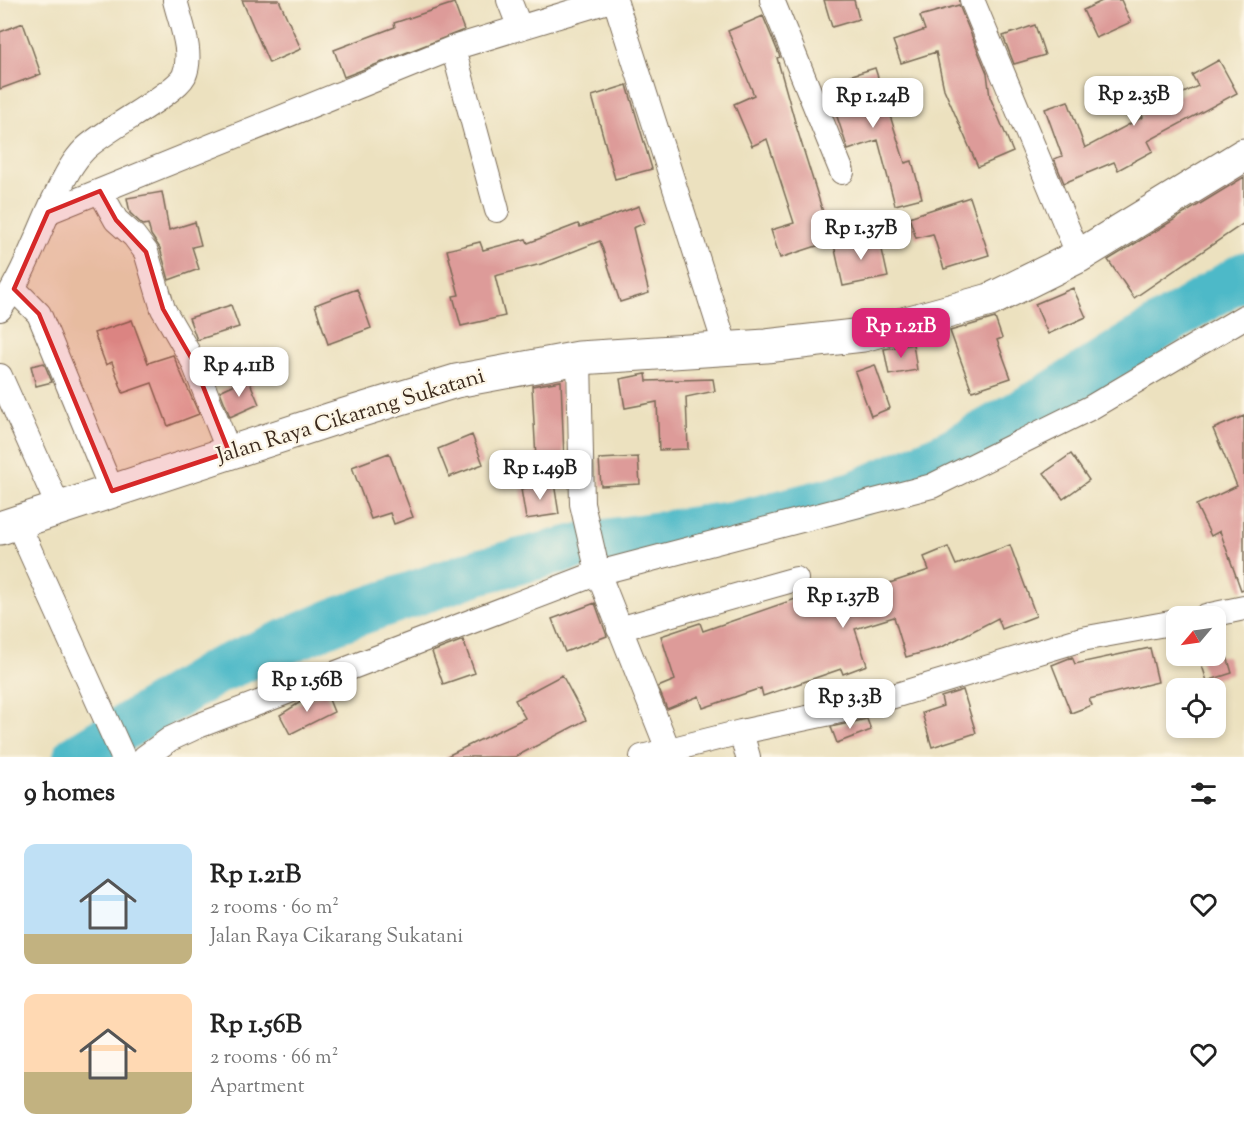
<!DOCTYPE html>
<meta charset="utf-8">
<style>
body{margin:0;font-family:"Sorts Mill Goudy",serif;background:#f2f2f2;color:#222;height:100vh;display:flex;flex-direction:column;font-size:22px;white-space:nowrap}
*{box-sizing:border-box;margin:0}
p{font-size:20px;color:#767676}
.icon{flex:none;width:33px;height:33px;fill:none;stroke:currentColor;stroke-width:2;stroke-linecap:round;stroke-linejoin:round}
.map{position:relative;height:757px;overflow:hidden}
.sheet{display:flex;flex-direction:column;background:#fff;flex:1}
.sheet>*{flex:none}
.needle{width:39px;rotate:241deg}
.controls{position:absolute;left:1166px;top:606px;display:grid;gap:12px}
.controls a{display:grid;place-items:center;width:60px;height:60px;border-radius:12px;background:#fff;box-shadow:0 3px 9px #0003;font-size:30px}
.price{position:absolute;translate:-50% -51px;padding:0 14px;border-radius:12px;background:#fff;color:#222;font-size:20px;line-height:39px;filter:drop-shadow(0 2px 3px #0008)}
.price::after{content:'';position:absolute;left:50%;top:36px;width:18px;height:14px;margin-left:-9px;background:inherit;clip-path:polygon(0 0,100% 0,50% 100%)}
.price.current{background:#db2777;color:#fff}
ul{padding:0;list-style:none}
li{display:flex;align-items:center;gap:18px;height:150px;padding:0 24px}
li span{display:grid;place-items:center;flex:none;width:168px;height:120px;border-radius:12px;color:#555}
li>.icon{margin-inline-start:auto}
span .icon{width:72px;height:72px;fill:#fffc;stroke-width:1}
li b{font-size:26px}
h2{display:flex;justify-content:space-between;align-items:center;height:72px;padding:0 24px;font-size:26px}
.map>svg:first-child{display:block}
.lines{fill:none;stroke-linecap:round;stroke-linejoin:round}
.river{stroke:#4db9c8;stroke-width:46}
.building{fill:#dd9b99}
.minor-casing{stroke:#796a56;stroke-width:26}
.secondary-casing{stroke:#796a56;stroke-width:35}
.minor{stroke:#fff;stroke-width:24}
.secondary{stroke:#fff;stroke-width:33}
.marked{fill:#d62828;fill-opacity:0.2;stroke:#d62828;stroke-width:4.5;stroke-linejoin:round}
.labels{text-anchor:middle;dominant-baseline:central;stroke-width:4.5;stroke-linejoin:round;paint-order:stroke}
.street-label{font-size:22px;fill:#3b2a1e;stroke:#fcf5e5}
</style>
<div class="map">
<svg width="1244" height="757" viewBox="0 0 1244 757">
<rect width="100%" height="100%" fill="#fcf5e5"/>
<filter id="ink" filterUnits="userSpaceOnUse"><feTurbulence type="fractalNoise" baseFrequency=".0167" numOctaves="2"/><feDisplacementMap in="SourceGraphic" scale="12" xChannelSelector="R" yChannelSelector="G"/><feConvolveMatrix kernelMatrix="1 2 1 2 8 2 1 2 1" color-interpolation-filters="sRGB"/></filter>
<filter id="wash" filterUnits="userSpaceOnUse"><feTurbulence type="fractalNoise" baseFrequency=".008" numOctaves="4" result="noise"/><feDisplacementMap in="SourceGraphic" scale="24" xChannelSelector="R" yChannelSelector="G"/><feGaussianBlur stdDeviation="1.35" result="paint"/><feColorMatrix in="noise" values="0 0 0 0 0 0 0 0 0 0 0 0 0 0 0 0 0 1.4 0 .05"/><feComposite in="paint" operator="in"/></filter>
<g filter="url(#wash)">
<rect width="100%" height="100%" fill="#ece1bf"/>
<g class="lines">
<!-- river -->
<path class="river" d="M 76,757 L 217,671 L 335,621 L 477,572 L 584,545 L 745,522 L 854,494 L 948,453 L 1039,402 L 1244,275"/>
</g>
<g id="blocks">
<!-- building -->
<path class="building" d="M 242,0 L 279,0 L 301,49 L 269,63 Z
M 824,0 L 854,0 L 859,19 L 832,27 Z
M 1104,0 L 1121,0 L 1131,22 L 1096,38 L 1083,10 Z
M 454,3 L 464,30 L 344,77 L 334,50 L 395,27 L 394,23 Z
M 959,5 L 987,73 L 990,97 L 1013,152 L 978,167 L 944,89 L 936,52 L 901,63 L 893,41 L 925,30 L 920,16 Z
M 763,16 L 780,57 L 777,58 L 797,129 L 832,241 L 780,258 L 771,230 L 794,223 L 767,139 L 752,146 L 734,104 L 754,95 L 728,31 Z
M 23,23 L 41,74 L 0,89 L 0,32 Z
M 1035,25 L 1045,55 L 1014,64 L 1003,36 Z
M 1219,60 L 1237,93 L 1148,141 L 1153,151 L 1118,170 L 1114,162 L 1064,183 L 1054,159 L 1062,156 L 1045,109 L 1068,101 L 1085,148 L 1143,117 L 1141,114 L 1198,86 L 1192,75 Z
M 875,68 L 905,163 L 912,161 L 922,198 L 895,205 L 878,140 L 848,150 L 826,83 Z
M 627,85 L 652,169 L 615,179 L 592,96 Z
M 1244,177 L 1244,223 L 1134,298 L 1108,260 Z
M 162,192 L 169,230 L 195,222 L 201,245 L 192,247 L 199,269 L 169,280 L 160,248 L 151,235 L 148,224 L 143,225 L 130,213 L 127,198 Z
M 970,197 L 989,255 L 944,269 L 933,234 L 916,238 L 909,217 Z
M 639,206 L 645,223 L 633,228 L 649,293 L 620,302 L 600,241 L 541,264 L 495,276 L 505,316 L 461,326 L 453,296 L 459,295 L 447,250 L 480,242 L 483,250 L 526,239 L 528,243 L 578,224 L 580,227 Z
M 879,236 L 888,277 L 843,286 L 834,245 Z
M 1073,288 L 1086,317 L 1048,334 L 1035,304 Z
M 357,289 L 371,328 L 328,344 L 315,305 Z
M 231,305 L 239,327 L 197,340 L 189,318 Z
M 995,318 L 1002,338 L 997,340 L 1011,378 L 972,391 L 950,331 Z
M 132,320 L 148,363 L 173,355 L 199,414 L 168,426 L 152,383 L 123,393 L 112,362 L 106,365 L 94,333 Z
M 913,344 L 917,370 L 889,375 L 884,349 Z
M 44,363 L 52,382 L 36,386 L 31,366 Z
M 875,365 L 890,408 L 871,416 L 855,372 Z
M 646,374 L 647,381 L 713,379 L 715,391 L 686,397 L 688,449 L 659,450 L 657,402 L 625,408 L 620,379 Z
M 248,378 L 259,404 L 230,417 L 220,391 Z
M 561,381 L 564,458 L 536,459 L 532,386 Z
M 1244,416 L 1244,589 L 1241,590 L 1220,531 L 1211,536 L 1196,505 L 1237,486 L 1213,429 Z
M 472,435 L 483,464 L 449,477 L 438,449 Z
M 389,453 L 413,517 L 394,524 L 390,513 L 371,519 L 352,467 Z
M 1071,454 L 1089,480 L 1063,499 L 1044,473 Z
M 638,457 L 640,484 L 601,486 L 599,459 Z
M 554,483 L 559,514 L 526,519 L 521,489 Z
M 1010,545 L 1036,616 L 1002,629 L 998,618 L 942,647 L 906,657 L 894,617 L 855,629 L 867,665 L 843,674 L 841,669 L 763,696 L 761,688 L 703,708 L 699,696 L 667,709 L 658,687 L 675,680 L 661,636 L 700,623 L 703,631 L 833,586 L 838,600 L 929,570 L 924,557 L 948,547 L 956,565 Z
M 595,603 L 607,636 L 565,652 L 552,619 Z
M 463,640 L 475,673 L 443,684 L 432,652 Z
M 1150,648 L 1158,682 L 1089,699 L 1092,705 L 1071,713 L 1052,665 L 1072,657 L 1075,664 Z
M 1199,656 L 1227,656 L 1232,673 L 1207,681 Z
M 562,675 L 586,720 L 515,757 L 445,757 L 525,718 L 515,700 Z
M 963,690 L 976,733 L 932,747 L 922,713 L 943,706 L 941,697 Z
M 326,692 L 334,712 L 290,734 L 280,715 L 299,703 Z
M 867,719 L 871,730 L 837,743 L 831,727 Z"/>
</g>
</g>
<g filter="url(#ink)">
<use href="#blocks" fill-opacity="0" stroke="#796a56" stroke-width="1.5"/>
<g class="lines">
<!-- minor casing -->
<g class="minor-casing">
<path id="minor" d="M 509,0 L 520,28
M 615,0 L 726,348
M 772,0 L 842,172
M 972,0 L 1079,256
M 453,48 L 497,210
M 100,191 L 116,220 L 134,236 L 146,252 L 163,309 L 193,361 L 229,452
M 48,212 L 453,48 L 611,0
M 14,289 L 39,314 L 112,491
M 0,309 C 23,276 37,236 54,199 C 63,181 71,163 85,149 C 105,129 174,95 184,76 C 194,53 180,22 175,0
M 579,358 L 582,504 L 598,573 L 669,752
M 0,376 L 59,508
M 17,522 L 123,757
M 1206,616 L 1244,608
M 619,629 L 796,579
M 741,732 L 748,757
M 145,757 L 170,739 L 198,726 L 598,573 L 932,486 L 1090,408 L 1244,317
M 642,757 L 741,732 L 854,708 L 1082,639 L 1176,622"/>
</g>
<!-- secondary casing -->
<g class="secondary-casing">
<path id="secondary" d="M 0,528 L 332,419 L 456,381 L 579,358 L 766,346 L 863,335 L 990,300 L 1079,256 L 1244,155"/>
</g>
<!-- minor -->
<use href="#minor" class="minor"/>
<!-- secondary -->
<use href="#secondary" class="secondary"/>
</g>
</g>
<!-- marked area -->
<path class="marked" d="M 100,191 L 116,220 L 146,252 L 163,309 L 193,361 L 229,452 L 112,491 L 39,314 L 14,289 L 48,212 Z"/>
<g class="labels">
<!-- street labels -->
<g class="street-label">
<text transform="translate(351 417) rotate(-17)">Jalan Raya Cikarang Sukatani</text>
</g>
</g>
</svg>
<div class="controls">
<a><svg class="needle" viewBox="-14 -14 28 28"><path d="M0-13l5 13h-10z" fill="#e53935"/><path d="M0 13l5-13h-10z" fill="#767676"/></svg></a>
<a><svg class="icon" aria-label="locate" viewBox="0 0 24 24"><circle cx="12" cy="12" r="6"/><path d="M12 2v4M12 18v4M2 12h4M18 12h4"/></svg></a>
</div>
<b class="price" style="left:1134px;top:127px">Rp 2.35B</b>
<b class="price" style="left:873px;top:129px">Rp 1.24B</b>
<b class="price" style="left:861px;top:261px">Rp 1.37B</b>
<b class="price current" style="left:901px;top:359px">Rp 1.21B</b>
<b class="price" style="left:239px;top:398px">Rp 4.11B</b>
<b class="price" style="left:540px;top:501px">Rp 1.49B</b>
<b class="price" style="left:843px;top:629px">Rp 1.37B</b>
<b class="price" style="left:307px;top:713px">Rp 1.56B</b>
<b class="price" style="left:850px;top:730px">Rp 3.3B</b>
</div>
<section class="sheet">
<h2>9 homes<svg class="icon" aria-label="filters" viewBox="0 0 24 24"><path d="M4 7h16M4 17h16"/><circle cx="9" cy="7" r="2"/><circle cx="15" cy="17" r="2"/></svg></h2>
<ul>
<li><span style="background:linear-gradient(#bfe0f5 75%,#c2b280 0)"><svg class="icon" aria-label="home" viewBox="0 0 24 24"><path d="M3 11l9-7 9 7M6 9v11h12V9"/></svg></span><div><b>Rp 1.21B</b><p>2 rooms · 60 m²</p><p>Jalan Raya Cikarang Sukatani</p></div><svg class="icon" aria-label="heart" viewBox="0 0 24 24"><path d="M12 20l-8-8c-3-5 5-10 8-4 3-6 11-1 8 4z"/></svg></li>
<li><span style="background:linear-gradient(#ffd9b3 65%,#c2b280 0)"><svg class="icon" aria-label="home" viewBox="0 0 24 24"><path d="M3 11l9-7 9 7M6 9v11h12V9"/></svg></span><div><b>Rp 1.56B</b><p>2 rooms · 66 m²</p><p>Apartment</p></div><svg class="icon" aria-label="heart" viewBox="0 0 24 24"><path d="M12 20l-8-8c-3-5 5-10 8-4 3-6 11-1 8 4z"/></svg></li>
</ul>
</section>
